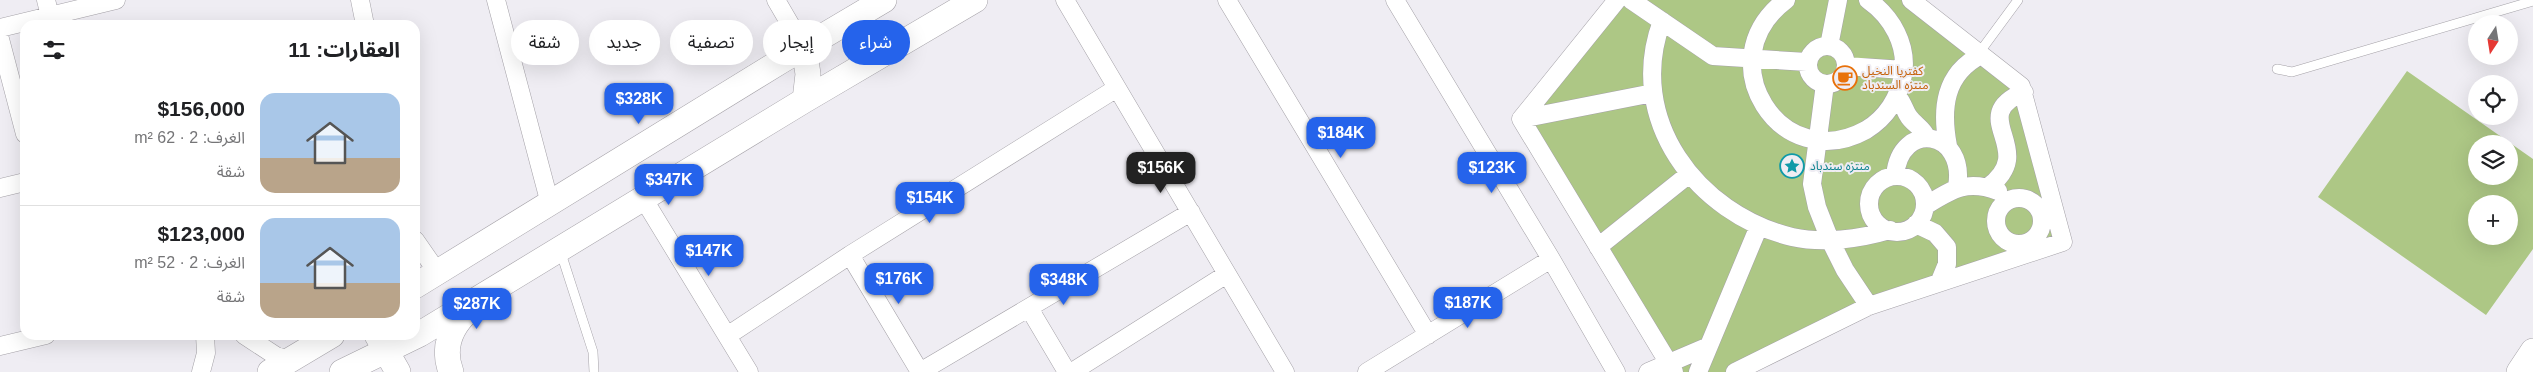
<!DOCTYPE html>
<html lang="ar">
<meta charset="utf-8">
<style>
body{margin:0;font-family:Arial,"Noto Sans Arabic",sans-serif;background:#f2f2f2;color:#202124;direction:rtl;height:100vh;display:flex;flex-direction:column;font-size:19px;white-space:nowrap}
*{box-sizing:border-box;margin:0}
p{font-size:16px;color:#757577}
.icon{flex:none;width:28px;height:28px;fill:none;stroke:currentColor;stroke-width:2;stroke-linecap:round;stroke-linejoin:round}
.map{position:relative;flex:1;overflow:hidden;direction:ltr}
.panel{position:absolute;left:20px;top:20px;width:400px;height:320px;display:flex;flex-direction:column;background:#fff;border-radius:15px;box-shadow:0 5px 20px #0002;direction:rtl}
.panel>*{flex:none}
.banner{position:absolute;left:435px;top:20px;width:475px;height:45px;direction:rtl;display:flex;gap:10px}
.needle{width:32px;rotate:192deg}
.buttons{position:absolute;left:2468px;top:15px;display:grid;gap:10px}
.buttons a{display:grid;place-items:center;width:50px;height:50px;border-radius:50%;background:#fff;box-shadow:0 5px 20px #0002;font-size:25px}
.price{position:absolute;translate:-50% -42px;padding:0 11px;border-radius:10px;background:#2563eb;color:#fff;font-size:16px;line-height:32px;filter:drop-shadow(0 1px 2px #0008)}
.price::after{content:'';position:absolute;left:50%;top:30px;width:15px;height:11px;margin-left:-8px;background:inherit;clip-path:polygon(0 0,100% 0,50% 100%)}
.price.active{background:#222;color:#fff}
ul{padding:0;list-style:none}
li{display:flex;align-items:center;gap:15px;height:125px;padding:0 20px}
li+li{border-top:1px solid #e0e0e0}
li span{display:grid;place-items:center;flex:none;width:140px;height:100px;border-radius:15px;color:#555}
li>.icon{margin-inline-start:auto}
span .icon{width:60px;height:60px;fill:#fffc;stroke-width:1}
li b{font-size:21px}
h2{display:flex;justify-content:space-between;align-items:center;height:60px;padding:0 20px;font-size:21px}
.tag{padding:0 18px;border-radius:22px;background:#fff;box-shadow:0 5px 20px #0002;font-size:18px;line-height:45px}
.tag.active{background:#2563eb;color:#fff}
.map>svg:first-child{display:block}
.green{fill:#adc785;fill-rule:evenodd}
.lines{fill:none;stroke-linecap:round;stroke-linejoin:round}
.lane-casing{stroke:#a5a2a8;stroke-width:10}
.street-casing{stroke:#a5a2a8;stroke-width:19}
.secondary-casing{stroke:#a5a2a8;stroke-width:26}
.lane{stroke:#fff;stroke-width:9}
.street{stroke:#fff;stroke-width:18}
.secondary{stroke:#fff;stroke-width:25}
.labels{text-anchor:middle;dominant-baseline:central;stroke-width:4;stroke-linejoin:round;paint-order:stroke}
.food-label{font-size:12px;fill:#c56008;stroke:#efedf3;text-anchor:start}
.culture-label{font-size:12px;fill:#0d838f;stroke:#efedf3;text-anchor:start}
</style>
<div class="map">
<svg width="2533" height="372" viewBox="0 0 2533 372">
<rect width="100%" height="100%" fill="#efedf3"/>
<!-- green -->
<path class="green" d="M 1610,0 L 1915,0 L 2024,85 L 2066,244 L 1870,309 L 1741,372 L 1669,372 L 1516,118 Z
M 2407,71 L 2533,159 L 2533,249 L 2486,315 L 2318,197 ZM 2476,144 L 2509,144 L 2509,176 L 2476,176 ZM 2476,204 L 2509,204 L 2509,236 L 2476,236 Z"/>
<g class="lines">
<!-- lane casing -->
<g class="lane-casing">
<path id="lane" d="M 1979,53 L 2018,0
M 2277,69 L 2292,72 L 2533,1
M 560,250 L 593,352 L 594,372"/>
</g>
<!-- street casing -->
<g class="street-casing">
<path id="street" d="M 46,0 L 50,16
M 360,0 L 365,25
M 496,0 L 550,204
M 776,0 L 804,48
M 1065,0 L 1285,372
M 1227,0 L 1428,335
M 1395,0 L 1551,259 L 1616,372
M 1631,0 L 1713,56 L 1807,62
M 1786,0 C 1706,60 1781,177 1866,130 C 1886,118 1899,98 1903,75 C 1908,45 1892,17 1868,0
M 1662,21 C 1625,119 1697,214 1792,237 C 1823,244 1860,239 1890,230
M 0,28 L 116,0
M 0,39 L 25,134
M1808 65a19 19 0 1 1 38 0a19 19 0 1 1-38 0Z
M 1829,46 L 1838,0
M 1846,66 L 1904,70
M 1825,84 L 1812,184 L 1817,207 L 1830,240 L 1845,270 L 1869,306
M 1897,96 C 1903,102 1904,110 1909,117 C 1915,125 1924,129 1927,138
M 1521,119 L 1674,372
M 1521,119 L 1617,0
M 1521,119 L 1653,93
M 1948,146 C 1941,109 1944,74 1981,55
M 1895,176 C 1900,119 1967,130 1957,187
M1869 204a28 28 0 1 1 56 0a28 28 0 1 1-56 0Z
M 1988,187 C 2040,149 1964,117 2024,92
M 0,188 L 25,182
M 643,198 L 749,372
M1996 221a23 23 0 1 1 46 0a23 23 0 1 1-46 0Z
M 1925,206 C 1951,190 1966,179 1998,191
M 1916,224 L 1935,233 L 1947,247 L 1947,264 L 1940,281
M 415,240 L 438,273
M 1598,247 L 1688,175
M 850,255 L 920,372
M 1029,308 L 1067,372
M 244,335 L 276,356 L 291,360
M 727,336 L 850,255 L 1117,88
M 0,346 L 46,335
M 201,372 L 206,353 L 205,335
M 920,372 L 1191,212
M 1072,372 L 1227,274
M 1367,372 L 1551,259
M 1648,372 L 1709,346
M 1698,372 L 1759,226
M 1735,372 L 1869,306 L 2063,242 L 2021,86 L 1911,0"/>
</g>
<!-- secondary casing -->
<g class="secondary-casing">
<path id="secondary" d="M 804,48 L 808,74 L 805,100
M 415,286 L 781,61 L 884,0
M 377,335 L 398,372
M 270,372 L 332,335
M 342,372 L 420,334 L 805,100 L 975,0
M 451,372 C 442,348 450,327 469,310
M 2519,372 L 2533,351"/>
</g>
<!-- lane -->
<use href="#lane" class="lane"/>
<!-- street -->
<use href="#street" class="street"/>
<!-- secondary -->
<use href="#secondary" class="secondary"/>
</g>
<!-- icons -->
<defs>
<g id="cafe-ring" transform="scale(1.25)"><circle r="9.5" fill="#efedf3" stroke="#e8710a" stroke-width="1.5"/><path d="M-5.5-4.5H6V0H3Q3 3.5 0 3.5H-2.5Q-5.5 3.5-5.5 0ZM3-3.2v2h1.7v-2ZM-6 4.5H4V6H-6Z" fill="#e8710a"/></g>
<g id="sight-ring" transform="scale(1.25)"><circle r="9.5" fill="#efedf3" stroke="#0f9aa8" stroke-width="1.5"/><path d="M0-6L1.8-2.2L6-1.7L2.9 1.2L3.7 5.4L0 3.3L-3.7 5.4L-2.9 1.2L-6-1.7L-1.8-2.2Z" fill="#0f9aa8"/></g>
</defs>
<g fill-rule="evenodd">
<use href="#cafe-ring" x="1845" y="78"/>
<use href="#sight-ring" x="1792" y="166"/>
</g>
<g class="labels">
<!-- food labels -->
<g class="food-label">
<text x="1862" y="71">كفتريا النخيل<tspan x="1862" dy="14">منتزه السندباد</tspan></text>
</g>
<!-- culture labels -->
<g class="culture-label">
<text x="1810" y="166">منتزه سندباد</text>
</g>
</g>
</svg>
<div class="buttons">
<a><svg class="needle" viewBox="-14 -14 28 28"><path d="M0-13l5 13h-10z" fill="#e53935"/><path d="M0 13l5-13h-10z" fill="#757577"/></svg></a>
<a><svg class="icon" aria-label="locate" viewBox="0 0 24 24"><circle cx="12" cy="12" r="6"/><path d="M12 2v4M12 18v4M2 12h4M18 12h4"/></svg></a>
<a><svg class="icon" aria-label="layers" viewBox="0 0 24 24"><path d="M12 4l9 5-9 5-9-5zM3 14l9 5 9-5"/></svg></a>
<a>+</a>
</div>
<b class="price" style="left:639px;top:125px">$328K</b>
<b class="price" style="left:1341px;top:159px">$184K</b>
<b class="price active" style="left:1161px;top:194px">$156K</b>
<b class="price" style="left:1492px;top:194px">$123K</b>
<b class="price" style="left:669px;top:206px">$347K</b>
<b class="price" style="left:930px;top:224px">$154K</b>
<b class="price" style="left:709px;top:277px">$147K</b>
<b class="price" style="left:899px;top:305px">$176K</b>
<b class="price" style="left:1064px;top:306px">$348K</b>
<b class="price" style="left:1468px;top:329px">$187K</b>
<b class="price" style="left:477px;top:330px">$287K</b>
<div class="banner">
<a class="tag active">شراء</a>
<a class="tag">إيجار</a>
<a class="tag">تصفية</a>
<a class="tag">جديد</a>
<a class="tag">شقة</a>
</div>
<section class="panel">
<h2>العقارات: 11<svg class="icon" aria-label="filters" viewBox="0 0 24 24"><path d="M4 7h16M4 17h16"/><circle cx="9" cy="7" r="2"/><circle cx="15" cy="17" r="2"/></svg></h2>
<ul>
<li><span style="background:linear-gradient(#a9c7e8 65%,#b9a48a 0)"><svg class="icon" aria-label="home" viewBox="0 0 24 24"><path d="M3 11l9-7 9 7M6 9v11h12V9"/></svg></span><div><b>$156,000</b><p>الغرف: 2 · 62 m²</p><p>شقة</p></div></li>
<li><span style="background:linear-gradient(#a9c7e8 65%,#b9a48a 0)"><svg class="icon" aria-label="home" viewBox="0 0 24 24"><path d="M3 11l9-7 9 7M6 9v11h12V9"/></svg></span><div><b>$123,000</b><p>الغرف: 2 · 52 m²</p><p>شقة</p></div></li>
</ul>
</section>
</div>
